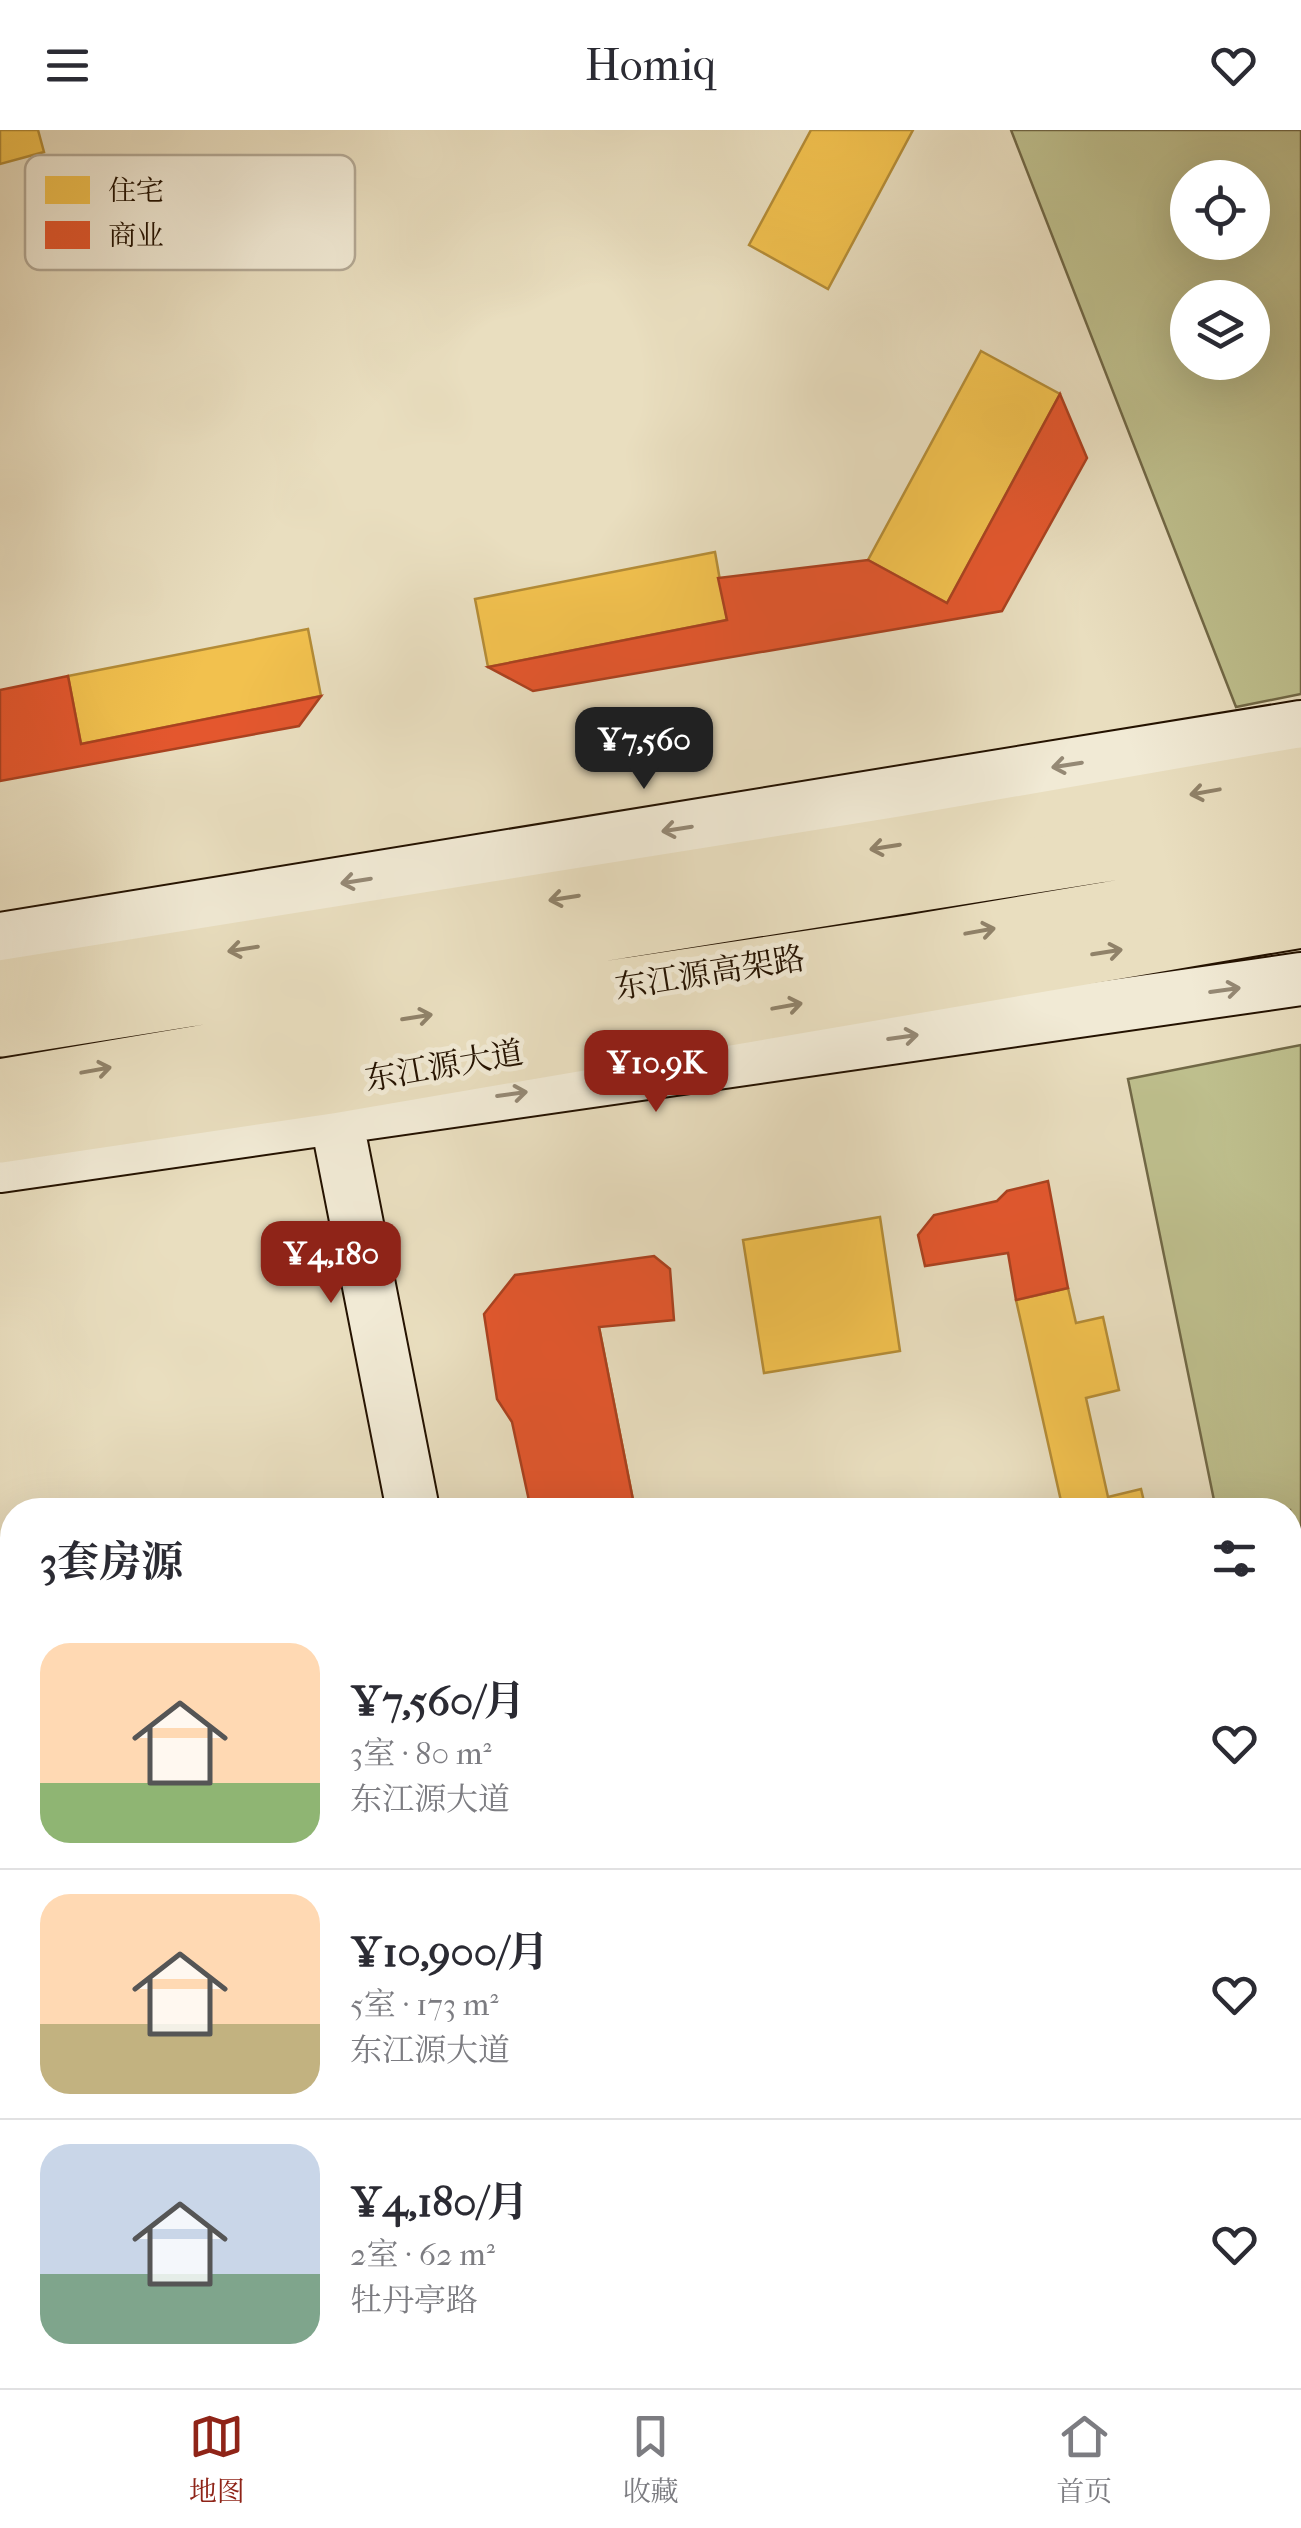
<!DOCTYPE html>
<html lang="zh">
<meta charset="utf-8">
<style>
body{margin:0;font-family:"IM FELL French Canon","Noto Serif SC",serif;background:#f7f7f7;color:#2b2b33;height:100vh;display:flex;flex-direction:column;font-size:38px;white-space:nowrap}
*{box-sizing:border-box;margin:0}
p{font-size:32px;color:#7c7c81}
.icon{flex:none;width:55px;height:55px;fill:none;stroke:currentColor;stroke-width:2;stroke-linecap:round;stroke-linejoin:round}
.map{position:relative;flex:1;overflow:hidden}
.drawer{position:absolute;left:0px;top:1368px;width:1302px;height:892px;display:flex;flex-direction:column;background:#fff;border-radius:40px 40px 0 0;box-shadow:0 10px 40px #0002}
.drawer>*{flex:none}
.fabs{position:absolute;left:1170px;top:30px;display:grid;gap:20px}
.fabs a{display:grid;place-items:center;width:100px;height:100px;border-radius:50%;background:#fff;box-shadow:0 10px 40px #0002;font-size:50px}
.price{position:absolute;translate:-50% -85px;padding:0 22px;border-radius:20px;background:#8f2418;color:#fff;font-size:32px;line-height:65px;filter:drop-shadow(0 2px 5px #0008)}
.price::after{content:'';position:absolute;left:50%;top:60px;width:30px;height:22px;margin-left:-15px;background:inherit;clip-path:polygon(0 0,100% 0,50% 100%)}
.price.current{background:#222;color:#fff}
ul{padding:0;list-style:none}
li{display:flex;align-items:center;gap:30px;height:250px;padding:0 40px}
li+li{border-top:2px solid #e1e1e2}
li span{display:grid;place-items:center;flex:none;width:280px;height:200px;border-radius:30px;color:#555}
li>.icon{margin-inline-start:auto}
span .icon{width:120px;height:120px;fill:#fffc;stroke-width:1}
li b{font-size:42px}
h2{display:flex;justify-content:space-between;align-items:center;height:120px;padding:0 40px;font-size:42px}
header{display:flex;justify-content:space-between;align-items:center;height:130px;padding:0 40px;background:#fff;font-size:45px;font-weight:600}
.menu{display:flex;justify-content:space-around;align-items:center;height:140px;border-top:2px solid #e1e1e2;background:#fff;font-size:28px;color:#7c7c81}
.menu a{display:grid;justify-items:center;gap:5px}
.menu .current{color:#8f2418}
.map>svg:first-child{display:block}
.green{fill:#bebf8d;stroke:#716846;stroke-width:2.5;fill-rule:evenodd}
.homes{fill:#f2c14e;stroke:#b48c37;stroke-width:2.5}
.shops{fill:#e4572e;stroke:#aa4220;stroke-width:2.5}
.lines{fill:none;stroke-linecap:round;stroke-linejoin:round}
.lane-casing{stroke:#554530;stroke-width:21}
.secondary-casing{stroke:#241200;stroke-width:56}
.primary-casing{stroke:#241200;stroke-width:59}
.highway-casing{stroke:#241200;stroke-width:59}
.lane{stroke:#f1ead5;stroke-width:18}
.secondary{stroke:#f1ead5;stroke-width:52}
.primary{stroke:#e9debf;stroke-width:55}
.highway{stroke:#e9debf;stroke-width:55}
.oneway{stroke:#958975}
.oneway2{stroke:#908269}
.labels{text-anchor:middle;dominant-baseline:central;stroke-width:10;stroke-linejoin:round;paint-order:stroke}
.street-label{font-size:32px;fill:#241200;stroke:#f1ead5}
.key{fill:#f1ead5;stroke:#b4a995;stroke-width:2.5}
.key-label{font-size:28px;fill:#241200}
</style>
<header><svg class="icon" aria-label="menu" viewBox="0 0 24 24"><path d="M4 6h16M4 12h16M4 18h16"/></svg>Homiq<svg class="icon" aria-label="heart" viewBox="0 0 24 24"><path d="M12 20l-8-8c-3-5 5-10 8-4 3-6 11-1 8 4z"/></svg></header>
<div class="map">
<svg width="1301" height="2258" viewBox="0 0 1301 2258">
<rect width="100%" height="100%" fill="#e9debf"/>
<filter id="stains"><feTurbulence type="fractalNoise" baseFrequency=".002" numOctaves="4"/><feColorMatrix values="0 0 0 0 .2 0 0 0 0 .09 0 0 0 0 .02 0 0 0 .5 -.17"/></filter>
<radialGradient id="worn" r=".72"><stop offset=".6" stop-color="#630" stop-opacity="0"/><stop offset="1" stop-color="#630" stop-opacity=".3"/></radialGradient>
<!-- green -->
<path class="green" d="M 1011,0 L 1301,0 L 1301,564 L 1236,577 ZM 1188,48 L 1252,48 L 1252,112 L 1188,112 ZM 1188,168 L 1252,168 L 1252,232 L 1188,232 Z
M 1301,915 L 1301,1798 L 1290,1744 L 1290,1380 L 1216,1380 L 1128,949 Z"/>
<!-- homes -->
<path class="homes" d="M 0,0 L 38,0 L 44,22 L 0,34 Z
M 811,0 L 913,0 L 828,159 L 749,115 Z
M 981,221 L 1060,264 L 947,473 L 868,430 Z
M 715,422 L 727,490 L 488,537 L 475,469 Z
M 308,499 L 321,566 L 81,614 L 68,546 Z
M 880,1087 L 900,1221 L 764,1243 L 743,1110 Z
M 1068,1158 L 1076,1193 L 1103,1187 L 1119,1260 L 1086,1268 L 1108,1367 L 1141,1359 L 1146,1380 L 1063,1380 L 1016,1170 Z
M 599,1197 L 635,1380 L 567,1380 L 534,1210 Z
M 687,2248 L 764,2248 L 766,2258 L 689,2258 Z
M 967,2248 L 1027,2248 L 1029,2258 L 969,2258 Z
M 1213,2248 L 1289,2248 L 1290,2258 L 1215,2258 Z"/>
<!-- shops -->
<path class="shops" d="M 1060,264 L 1087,328 L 1002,481 L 533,561 L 488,537 L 727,490 L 718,448 L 868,430 L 947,473 Z
M 68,546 L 81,614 L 321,566 L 299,596 L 0,651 L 0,560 Z
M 1048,1051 L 1068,1158 L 1016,1170 L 1008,1123 L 925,1136 L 918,1105 L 934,1085 L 997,1071 L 1007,1061 Z
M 654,1126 L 670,1139 L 674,1190 L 599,1197 L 635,1380 L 531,1380 L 512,1292 L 497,1269 L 484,1184 L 515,1145 Z"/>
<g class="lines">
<!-- lane casing -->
<g class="lane-casing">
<path id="lane" d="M 0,1542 L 12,1625
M 0,1693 L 7,1687 L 12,1667"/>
</g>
<!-- secondary casing -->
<g class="secondary-casing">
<path id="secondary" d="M 0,809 L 1301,597
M 330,957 L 413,1380
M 0,1036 L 1301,849
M 584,2248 L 586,2258"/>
</g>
<!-- primary casing -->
<g class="primary-casing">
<path id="primary" d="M 0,858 L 902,714 L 1301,645
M 0,1005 L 330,956 L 1301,790"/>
</g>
<!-- highway casing -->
<g class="highway-casing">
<path id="highway" d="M 0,899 L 1301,693
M 0,957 L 372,894 L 909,813 L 1301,747"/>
</g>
<!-- lane -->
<use href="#lane" class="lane"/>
<!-- secondary -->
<use href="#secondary" class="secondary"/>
<!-- primary -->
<use href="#primary" class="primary"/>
<!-- highway -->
<use href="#highway" class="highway"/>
</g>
<!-- one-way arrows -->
<defs><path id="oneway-shaft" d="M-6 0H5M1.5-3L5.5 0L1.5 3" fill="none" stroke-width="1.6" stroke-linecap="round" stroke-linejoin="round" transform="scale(2.5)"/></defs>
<g class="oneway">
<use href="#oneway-shaft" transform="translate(1067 635) rotate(171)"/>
<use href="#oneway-shaft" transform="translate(677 699) rotate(171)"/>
<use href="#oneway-shaft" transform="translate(356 751) rotate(171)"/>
<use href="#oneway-shaft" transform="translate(1225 860) rotate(-8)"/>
<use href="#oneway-shaft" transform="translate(903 907) rotate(-8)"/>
<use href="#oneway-shaft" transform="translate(512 964) rotate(-8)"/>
</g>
<g class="oneway2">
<use href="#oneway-shaft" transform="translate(1205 662) rotate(170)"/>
<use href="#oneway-shaft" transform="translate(885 717) rotate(171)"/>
<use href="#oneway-shaft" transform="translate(564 768) rotate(171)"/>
<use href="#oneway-shaft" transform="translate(980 801) rotate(-10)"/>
<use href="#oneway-shaft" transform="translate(243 819) rotate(171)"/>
<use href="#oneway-shaft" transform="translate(1107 822) rotate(-9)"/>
<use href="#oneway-shaft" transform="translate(787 876) rotate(-10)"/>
<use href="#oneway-shaft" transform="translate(417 887) rotate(-9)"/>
<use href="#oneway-shaft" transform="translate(96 940) rotate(-10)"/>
</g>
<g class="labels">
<!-- street labels -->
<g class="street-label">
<text transform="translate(710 843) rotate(-9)">东江源高架路</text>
<text transform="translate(444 936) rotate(-10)">东江源大道</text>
</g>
</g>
<!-- legend -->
<rect x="25" y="25" width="330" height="115" rx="15" class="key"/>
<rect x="45" y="46" width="45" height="28" fill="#f2c14e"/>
<rect x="45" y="91" width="45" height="28" fill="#e4572e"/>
<g class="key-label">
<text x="108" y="70">住宅</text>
<text x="108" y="115">商业</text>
</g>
<rect width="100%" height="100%" filter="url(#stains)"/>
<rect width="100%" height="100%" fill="url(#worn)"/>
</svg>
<div class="fabs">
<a><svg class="icon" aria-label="locate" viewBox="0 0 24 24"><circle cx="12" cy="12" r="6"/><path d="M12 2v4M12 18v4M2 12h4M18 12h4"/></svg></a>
<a><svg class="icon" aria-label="layers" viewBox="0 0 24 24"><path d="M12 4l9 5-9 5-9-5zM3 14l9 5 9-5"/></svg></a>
</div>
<b class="price current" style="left:644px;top:662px">¥7,560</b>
<b class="price" style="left:656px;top:985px">¥10.9K</b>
<b class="price" style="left:331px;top:1176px">¥4,180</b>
<section class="drawer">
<h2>3套房源<svg class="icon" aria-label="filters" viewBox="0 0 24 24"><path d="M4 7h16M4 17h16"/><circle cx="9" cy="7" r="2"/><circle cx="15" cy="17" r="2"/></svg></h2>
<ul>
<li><span style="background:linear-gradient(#ffd9b3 70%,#8fb573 0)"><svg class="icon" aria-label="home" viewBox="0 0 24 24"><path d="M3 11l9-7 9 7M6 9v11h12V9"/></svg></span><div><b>¥7,560/月</b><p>3室 · 80 m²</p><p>东江源大道</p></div><svg class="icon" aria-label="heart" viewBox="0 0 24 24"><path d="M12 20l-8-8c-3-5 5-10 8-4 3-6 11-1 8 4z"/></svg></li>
<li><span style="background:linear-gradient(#ffd9b3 65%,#c2b280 0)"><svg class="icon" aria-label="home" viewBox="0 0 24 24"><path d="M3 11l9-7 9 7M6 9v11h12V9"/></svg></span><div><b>¥10,900/月</b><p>5室 · 173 m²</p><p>东江源大道</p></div><svg class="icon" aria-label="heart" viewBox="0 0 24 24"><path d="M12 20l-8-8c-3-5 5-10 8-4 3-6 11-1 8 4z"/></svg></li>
<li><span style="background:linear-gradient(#c9d6e8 65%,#7fa58c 0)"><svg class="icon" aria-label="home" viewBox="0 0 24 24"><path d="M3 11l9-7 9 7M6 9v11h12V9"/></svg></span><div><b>¥4,180/月</b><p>2室 · 62 m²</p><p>牡丹亭路</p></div><svg class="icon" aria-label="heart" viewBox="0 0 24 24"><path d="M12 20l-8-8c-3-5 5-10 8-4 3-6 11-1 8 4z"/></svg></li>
</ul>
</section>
</div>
<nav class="menu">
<a class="current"><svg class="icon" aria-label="map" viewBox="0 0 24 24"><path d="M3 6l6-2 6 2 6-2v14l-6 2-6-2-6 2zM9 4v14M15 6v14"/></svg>地图</a>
<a><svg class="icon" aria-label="saved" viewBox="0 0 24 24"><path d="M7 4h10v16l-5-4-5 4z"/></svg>收藏</a>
<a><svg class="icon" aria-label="home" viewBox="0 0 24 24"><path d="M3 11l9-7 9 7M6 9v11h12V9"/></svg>首页</a>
</nav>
